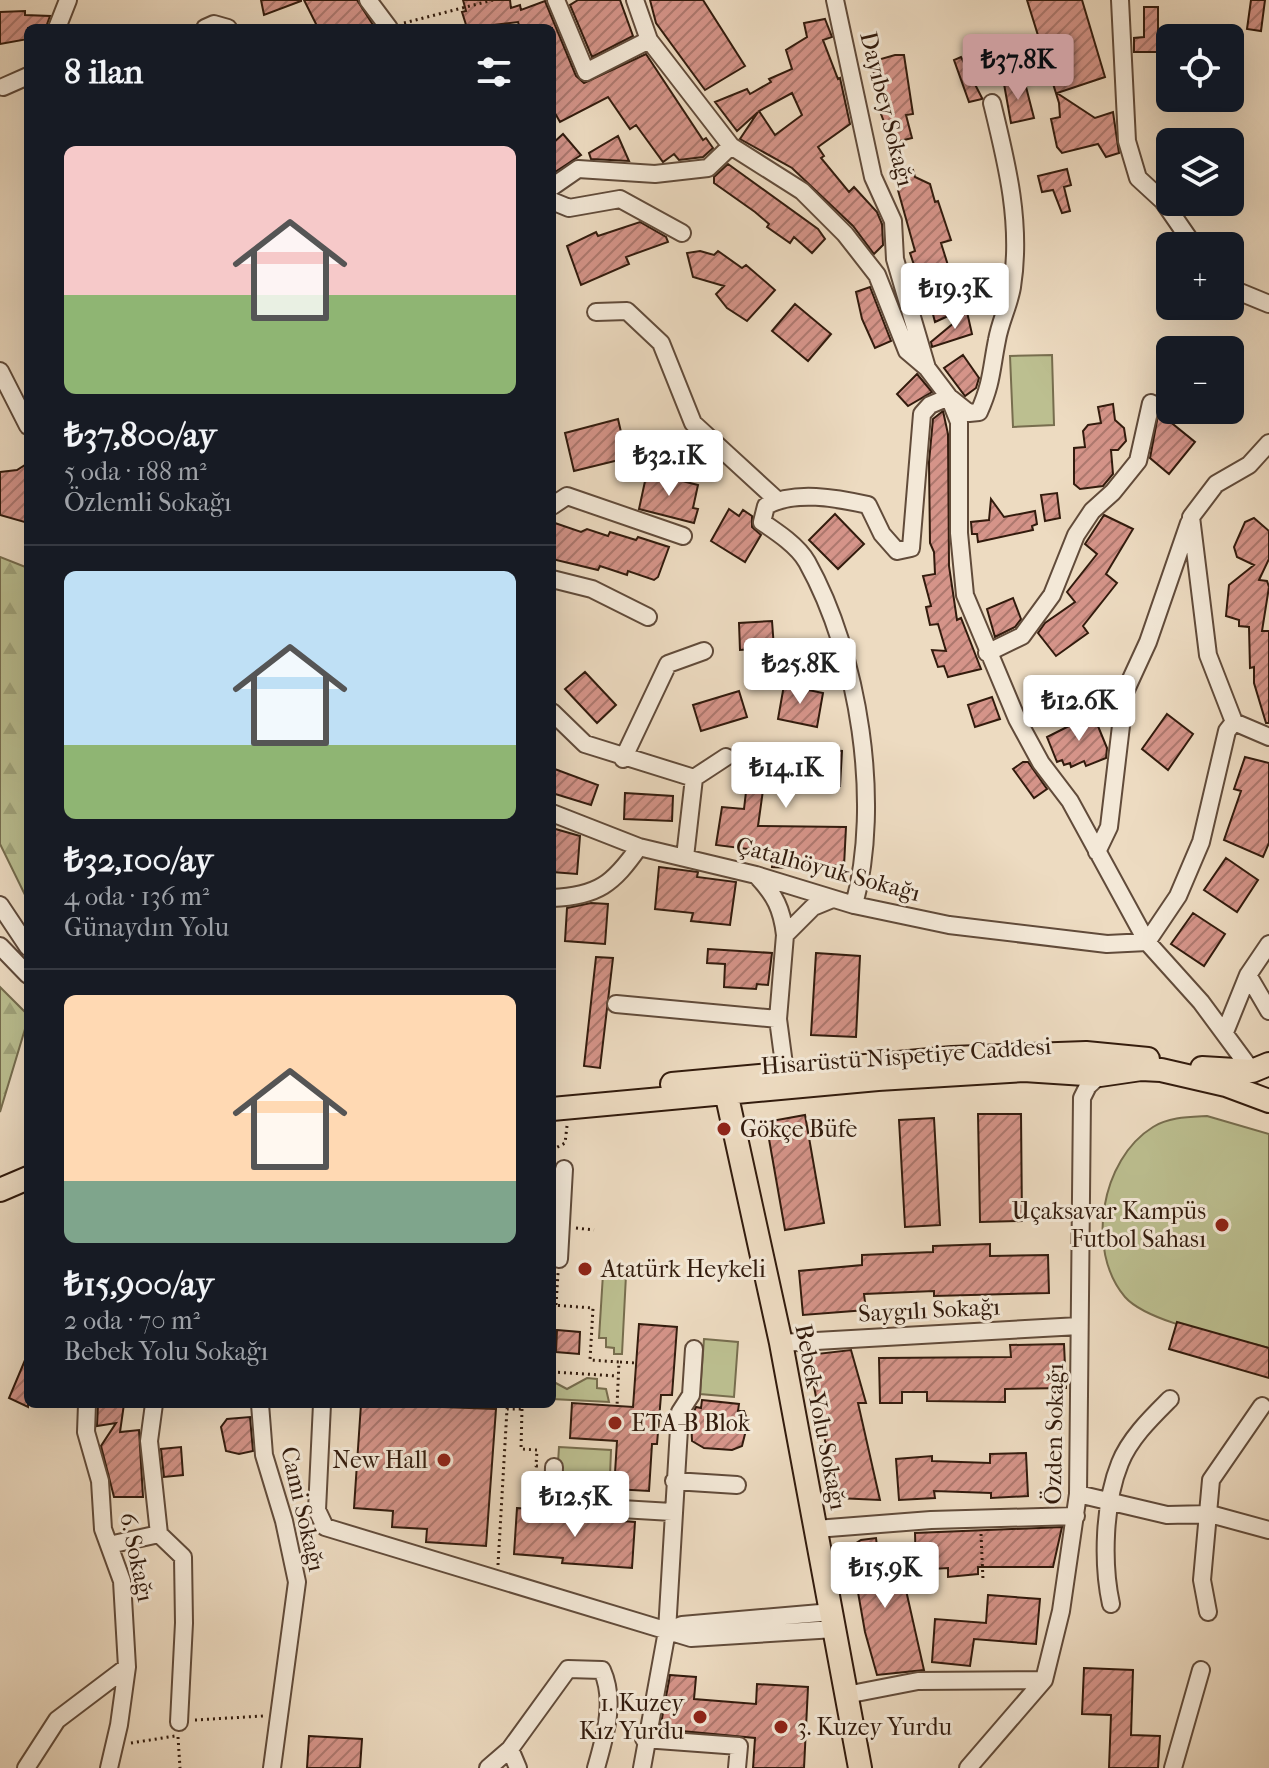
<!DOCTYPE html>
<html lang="tr">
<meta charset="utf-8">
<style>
body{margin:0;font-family:"IM FELL French Canon",serif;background:#242831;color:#f1f3f6;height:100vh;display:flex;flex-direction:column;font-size:30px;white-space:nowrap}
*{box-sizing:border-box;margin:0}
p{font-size:26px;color:#9ea1a6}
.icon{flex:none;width:44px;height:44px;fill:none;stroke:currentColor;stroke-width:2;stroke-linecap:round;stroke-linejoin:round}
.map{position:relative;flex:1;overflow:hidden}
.sheet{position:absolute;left:24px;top:24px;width:532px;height:1384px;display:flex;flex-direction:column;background:#171b24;border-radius:12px;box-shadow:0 8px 32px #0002}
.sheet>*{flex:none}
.tools{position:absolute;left:1156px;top:24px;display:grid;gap:16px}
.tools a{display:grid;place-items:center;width:88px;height:88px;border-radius:12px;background:#171b24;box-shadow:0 8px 32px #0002;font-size:40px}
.price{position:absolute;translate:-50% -68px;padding:0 18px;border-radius:8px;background:#fff;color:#222;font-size:26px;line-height:52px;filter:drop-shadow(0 2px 4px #0008)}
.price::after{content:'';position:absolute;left:50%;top:48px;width:24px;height:18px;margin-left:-12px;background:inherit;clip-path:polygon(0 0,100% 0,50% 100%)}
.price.active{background:#c59692;color:#111}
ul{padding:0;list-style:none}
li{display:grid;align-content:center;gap:16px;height:424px;padding:0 40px}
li+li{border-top:2px solid #363941}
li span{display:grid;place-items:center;height:248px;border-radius:12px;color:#555}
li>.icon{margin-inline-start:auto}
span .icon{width:144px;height:144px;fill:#fffc;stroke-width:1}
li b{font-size:34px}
h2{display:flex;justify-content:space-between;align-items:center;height:96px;padding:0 40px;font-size:34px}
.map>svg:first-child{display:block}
.grass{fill:#bcbf90;stroke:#776d4e;stroke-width:2}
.forest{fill:url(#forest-firs);stroke:#776d4e;stroke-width:2}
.building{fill:url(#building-hatch);stroke:#321b0d;stroke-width:2;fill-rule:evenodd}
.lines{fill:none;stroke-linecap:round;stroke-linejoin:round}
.minor-casing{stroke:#614b3a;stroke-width:20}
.major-casing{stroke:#321b0d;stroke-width:26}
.path{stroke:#321b0d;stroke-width:3;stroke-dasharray:2 4;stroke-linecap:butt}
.minor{stroke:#f3e8d7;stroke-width:16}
.major{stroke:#eddbc1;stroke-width:22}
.poi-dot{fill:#8f2418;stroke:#f3e8d7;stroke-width:3}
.labels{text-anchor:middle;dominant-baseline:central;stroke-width:6;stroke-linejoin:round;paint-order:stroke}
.street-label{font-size:24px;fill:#321b0d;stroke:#f3e8d7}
.poi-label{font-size:24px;fill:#321b0d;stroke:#f3e8d7;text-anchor:start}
</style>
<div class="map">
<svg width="1269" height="1768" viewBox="0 0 1269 1768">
<defs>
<pattern id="forest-firs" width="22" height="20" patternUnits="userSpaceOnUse" patternTransform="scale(2)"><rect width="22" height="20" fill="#bcbf90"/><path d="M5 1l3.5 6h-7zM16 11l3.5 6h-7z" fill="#a2a47b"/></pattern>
<pattern id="building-hatch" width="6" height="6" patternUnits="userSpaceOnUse" patternTransform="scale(2)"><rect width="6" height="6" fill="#d59489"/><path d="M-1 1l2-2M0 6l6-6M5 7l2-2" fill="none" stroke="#ad786e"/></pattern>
</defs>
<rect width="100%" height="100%" fill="#eddbc1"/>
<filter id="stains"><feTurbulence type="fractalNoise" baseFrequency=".0025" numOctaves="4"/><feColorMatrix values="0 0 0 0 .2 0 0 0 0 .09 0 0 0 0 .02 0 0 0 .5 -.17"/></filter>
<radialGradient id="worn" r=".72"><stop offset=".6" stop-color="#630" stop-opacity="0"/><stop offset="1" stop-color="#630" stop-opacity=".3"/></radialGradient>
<!-- grass -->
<path class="grass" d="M 1052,355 L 1054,425 L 1013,427 L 1010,356 Z
M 1207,1116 L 1269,1134 L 1269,1348 C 1233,1338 1149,1324 1125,1297 C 1085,1250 1101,1159 1153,1127 C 1169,1117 1189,1117 1207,1116 Z
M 603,1274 L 626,1275 L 622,1354 L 614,1354 L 614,1348 L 606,1347 L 606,1338 L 599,1338 Z
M 704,1339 L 738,1342 L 734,1397 L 700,1394 Z
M 587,1378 L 597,1379 L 597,1388 L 606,1389 L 609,1402 L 552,1399 L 552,1381 L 567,1389 Z
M 559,1447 L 611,1450 L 609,1502 L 562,1499 L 556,1494 Z"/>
<!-- forest -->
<path class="forest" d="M 0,557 L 28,568 L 28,901 L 0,844 Z
M 0,987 L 28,1015 L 28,1019 L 0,1112 Z"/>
<!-- building -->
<path class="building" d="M 261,0 L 301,0 L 301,1 L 264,15 Z
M 304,0 L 357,0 L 375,28 L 318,28 Z
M 463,0 L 510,0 L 511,8 L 520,5 L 521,10 L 545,1 L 576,76 L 584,83 L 646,54 L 703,140 L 706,138 L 713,148 L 703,157 L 679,160 L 674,154 L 663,162 L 636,125 L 630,129 L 608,97 L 560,122 L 552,108 L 552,28 L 520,28 L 518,22 L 467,28 L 462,12 L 466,11 Z
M 578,0 L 620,0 L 633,36 L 592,57 L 570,5 Z
M 650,0 L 703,0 L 745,66 L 705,90 L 656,23 Z
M 1027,0 L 1082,0 L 1105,77 L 1057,93 L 1095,118 L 1113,112 L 1119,153 L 1106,157 L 1098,144 L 1062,153 L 1057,147 L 1051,119 L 1060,117 L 1059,103 Z
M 1251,0 L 1265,0 L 1261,31 L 1247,29 Z
M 1144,7 L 1158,7 L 1158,52 L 1134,52 L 1134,38 L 1144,37 Z
M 25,11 L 25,15 L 50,16 L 46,27 L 28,28 L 28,39 L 0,44 L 0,12 Z
M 825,19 L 832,37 L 823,40 L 838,79 L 840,78 L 850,124 L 818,147 L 824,156 L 821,158 L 849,192 L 854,187 L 877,212 L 882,224 L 883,245 L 874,254 L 853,226 L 792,168 L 740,139 L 758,112 L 737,131 L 715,102 L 747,89 L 750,94 L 771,82 L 769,79 L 792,69 L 786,50 L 807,37 L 804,23 ZM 792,93 L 802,115 L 775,135 L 759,111 Z
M 895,55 L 904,55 L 913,114 L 906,115 L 912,138 L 892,143 L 881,114 L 873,70 L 874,61 Z
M 961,57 L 982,98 L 982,99 L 969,102 L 954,60 Z
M 1014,81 L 1016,85 L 1025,83 L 1034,118 L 1011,123 L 1004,84 Z
M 563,134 L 581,155 L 552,174 L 552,144 Z
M 618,136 L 629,161 L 591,159 L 589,153 Z
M 728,164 L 818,229 L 825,239 L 812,253 L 794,237 L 790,243 L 767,227 L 769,224 L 755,212 L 714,183 L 714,177 Z
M 1067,169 L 1071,185 L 1064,187 L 1070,211 L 1062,213 L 1053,190 L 1042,192 L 1038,176 Z
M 913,170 L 915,177 L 930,184 L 935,202 L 938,201 L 951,240 L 941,243 L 951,275 L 958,274 L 964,287 L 970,286 L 973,298 L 964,300 L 966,308 L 935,322 L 922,272 L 917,274 L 910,253 L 915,251 L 894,176 Z
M 640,222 L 666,237 L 668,242 L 626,257 L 629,264 L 581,285 L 567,246 L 596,232 L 598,236 Z
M 700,251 L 714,255 L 718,251 L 742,268 L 746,265 L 775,290 L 747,321 L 727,308 L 716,294 L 724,286 L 693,277 L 687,253 Z
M 870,287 L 891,341 L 875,348 L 862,319 L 856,292 Z
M 795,304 L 831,334 L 808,361 L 772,331 Z
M 967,312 L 972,334 L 932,347 L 931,342 Z
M 963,355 L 979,378 L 976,388 L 965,396 L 944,368 Z
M 917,374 L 932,392 L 908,406 L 897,394 Z
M 1166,395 L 1170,405 L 1168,420 L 1195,442 L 1169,474 L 1150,458 L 1161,399 Z
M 1113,404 L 1115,420 L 1124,428 L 1126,441 L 1118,450 L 1111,450 L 1113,474 L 1103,486 L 1080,489 L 1074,484 L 1074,448 L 1085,447 L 1083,431 L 1088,425 L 1101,423 L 1098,407 Z
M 943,411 L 948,434 L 949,566 L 957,620 L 961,618 L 981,669 L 948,677 L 944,666 L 938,667 L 932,650 L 946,651 L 938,624 L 930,625 L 926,607 L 931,606 L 923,576 L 935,574 L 934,552 L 930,543 L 929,462 L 933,419 Z
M 618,419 L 627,458 L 574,471 L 565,433 Z
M 28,463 L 28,523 L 0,515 L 0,472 L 17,470 Z
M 647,472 L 698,485 L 693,508 L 698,509 L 694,523 L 639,509 Z
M 1057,493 L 1060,518 L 1045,521 L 1041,495 Z
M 991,499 L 1004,517 L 1035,511 L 1037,524 L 1032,526 L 1033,530 L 978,542 L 977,534 L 972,534 L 971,522 L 989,520 Z
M 729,509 L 739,516 L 743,510 L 752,516 L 752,527 L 761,535 L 745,562 L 711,541 Z
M 835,514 L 864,544 L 838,569 L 809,540 Z
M 1104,515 L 1133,529 L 1106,574 L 1117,583 L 1083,626 L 1088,633 L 1056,656 L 1038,633 L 1045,623 L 1075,602 L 1067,592 L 1097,554 L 1085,544 Z
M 1254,518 L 1269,531 L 1269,559 L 1259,580 L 1267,581 L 1269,587 L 1262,631 L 1269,631 L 1269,723 L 1266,723 L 1254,683 L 1254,667 L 1250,668 L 1249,627 L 1239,626 L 1239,620 L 1226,616 L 1229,585 L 1254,565 L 1237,557 L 1234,547 L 1245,522 Z
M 552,522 L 581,532 L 587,529 L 608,536 L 610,532 L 636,540 L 638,537 L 669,547 L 658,577 L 654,580 L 628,571 L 627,575 L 600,566 L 598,570 L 552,559 Z
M 1013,598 L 1021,619 L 1015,627 L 995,637 L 987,609 Z
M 772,621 L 774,648 L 740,650 L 739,623 Z
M 585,672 L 616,705 L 597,723 L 565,689 Z
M 784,685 L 823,693 L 817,727 L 778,719 Z
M 739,691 L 747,717 L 701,731 L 693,705 Z
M 992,697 L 1000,719 L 975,727 L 968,705 Z
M 1093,714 L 1107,748 L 1106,758 L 1086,766 L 1084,761 L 1071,767 L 1070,763 L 1064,765 L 1062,760 L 1057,762 L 1047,737 Z
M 1167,714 L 1193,734 L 1168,770 L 1142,749 Z
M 799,748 L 842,751 L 840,786 L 789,784 L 788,792 L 763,790 L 758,826 L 846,827 L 844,866 L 806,864 L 806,869 L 772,867 L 773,852 L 716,845 L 722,807 L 744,809 L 751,749 L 799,752 Z
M 1245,757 L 1269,763 L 1269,843 L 1263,857 L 1224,840 L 1241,791 L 1234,789 Z
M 1023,762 L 1028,762 L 1047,789 L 1034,798 L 1013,769 Z
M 552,768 L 598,785 L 591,805 L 552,793 Z
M 625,793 L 673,796 L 672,821 L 624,819 Z
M 552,828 L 580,836 L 577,874 L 552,872 Z
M 1226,858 L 1258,880 L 1237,912 L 1204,890 Z
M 659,867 L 698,872 L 697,877 L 736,882 L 730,925 L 691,921 L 693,913 L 655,909 Z
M 591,903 L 608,904 L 605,944 L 565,941 L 567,908 Z
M 1193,913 L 1225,934 L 1204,966 L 1171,944 Z
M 708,949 L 772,953 L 768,985 L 757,984 L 756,989 L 724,987 L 725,964 L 707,963 Z
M 816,953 L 860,956 L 856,1037 L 811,1035 Z
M 596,957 L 613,958 L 600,1068 L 584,1066 Z
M 978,1114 L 1021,1114 L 1022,1221 L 980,1222 Z
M 805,1115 L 824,1223 L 785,1230 L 766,1122 Z
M 934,1118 L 940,1225 L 905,1227 L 899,1120 Z
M 990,1244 L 990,1256 L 1048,1255 L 1049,1293 L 934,1296 L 934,1291 L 864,1294 L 866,1310 L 803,1315 L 799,1271 L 862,1265 L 862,1255 L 933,1252 L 933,1246 Z
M 1177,1322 L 1269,1348 L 1269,1378 L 1169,1349 Z
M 639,1324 L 677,1327 L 672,1395 L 661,1395 L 657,1444 L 652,1444 L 649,1491 L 614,1489 L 617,1441 L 570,1438 L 572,1403 L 633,1407 Z
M 557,1330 L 580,1332 L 579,1354 L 556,1352 Z
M 1064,1344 L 1066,1388 L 1005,1389 L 1005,1402 L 927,1401 L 927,1392 L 902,1392 L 902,1403 L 880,1403 L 879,1358 L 1011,1357 L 1010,1345 Z
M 851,1350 L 866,1403 L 858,1403 L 880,1500 L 837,1498 L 816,1397 L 808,1355 Z
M 28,1353 L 28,1407 L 9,1398 Z
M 702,1400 L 739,1404 L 738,1411 L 744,1411 L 748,1422 L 742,1446 L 732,1450 L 704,1448 L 692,1441 L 691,1418 L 696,1407 L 701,1408 Z
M 98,1404 L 124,1404 L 120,1432 L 139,1430 L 143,1497 L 114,1497 L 101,1446 L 116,1423 L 97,1426 Z
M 361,1404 L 496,1409 L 486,1546 L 426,1542 L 427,1529 L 392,1527 L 393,1511 L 354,1508 Z
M 250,1417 L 253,1451 L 239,1454 L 226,1451 L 221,1427 L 227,1419 Z
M 181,1447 L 183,1475 L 164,1477 L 161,1449 Z
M 1026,1453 L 1028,1496 L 991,1498 L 991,1493 L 934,1491 L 935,1498 L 899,1500 L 896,1459 L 932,1456 L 932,1461 L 990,1463 L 990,1454 Z
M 517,1508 L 543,1510 L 553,1516 L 635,1522 L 632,1568 L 562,1563 L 563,1558 L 514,1554 Z
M 1062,1527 L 1053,1567 L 978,1567 L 978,1574 L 948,1577 L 948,1568 L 916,1570 L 915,1533 Z
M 876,1538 L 877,1546 L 886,1544 L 892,1570 L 901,1568 L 924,1670 L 877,1675 L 865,1632 L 850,1547 L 861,1540 Z
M 988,1595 L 1040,1599 L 1036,1644 L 974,1639 L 970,1666 L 932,1662 L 935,1619 L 986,1623 Z
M 1084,1668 L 1133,1670 L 1131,1735 L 1160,1736 L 1158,1768 L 1109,1768 L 1111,1715 L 1082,1714 Z
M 670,1675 L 696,1677 L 694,1699 L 756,1704 L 757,1684 L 808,1687 L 804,1768 L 753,1768 L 755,1738 L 660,1729 Z
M 309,1736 L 362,1739 L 360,1768 L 307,1768 Z"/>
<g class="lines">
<!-- minor casing -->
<g class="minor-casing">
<path id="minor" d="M 368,0 L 389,28
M 556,0 L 586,72 L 649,40
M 635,0 L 649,40 L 731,146 L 802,191 L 845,234 L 877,275 L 907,351 L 927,368 L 949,397 L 959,422 L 959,533 L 965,595 L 1017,719 L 1041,763 L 1070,801 L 1147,942 L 1201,1002 L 1252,1071
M 835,0 L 873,177 L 893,221 L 895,259 L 927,368
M 1120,0 L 1127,141 L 1138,178 L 1163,201 L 1194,246
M 57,28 L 68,0
M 205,28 L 214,24 L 228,28
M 3,87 L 28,76
M 552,187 L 578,169 L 655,174 L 708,168 L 731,146
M 552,201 L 569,208 L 620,199 L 682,233
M 1230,288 L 1269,304
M 596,312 L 627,311 L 661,343 L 693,423 L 777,500
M 0,371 L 28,426
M 1269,443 L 1249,465 L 1216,484 L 1191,517 L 1208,655 L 1234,722 L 1269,737
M 552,506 L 567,496 L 683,536
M 552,579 L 592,589 L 648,617
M 987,653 L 1022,636 L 1052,595 L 1076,535 L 1092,511 L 1113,492 L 1138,461 L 1151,403
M 552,712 L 585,744 L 694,778 L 685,857
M 623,759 L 668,664 L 704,651
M 694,778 L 726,757
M 552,813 L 639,847 L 756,875 L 854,905 L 949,925 L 1107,944 L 1147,942 L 1178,896 L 1201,842 L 1227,731 L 1234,722
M 1097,852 L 1109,827 L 1125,692 L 1148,642 L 1189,523
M 757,876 C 775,895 782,909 785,935 L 813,907 L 830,900
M 552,898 C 598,896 613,884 639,847
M 0,905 L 28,947
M 854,905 C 882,803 859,655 807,562 C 798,546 777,532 762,522 L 766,506 C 794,490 837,498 868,505 L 882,534 L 897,551 L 911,548 L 922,414 L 930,405 L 949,397 L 969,413 L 979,412 C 992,383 991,370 997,340 C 1000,322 1009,305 1012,287 C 1022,224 1007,164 992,103
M 0,946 L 28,975
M 1248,975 L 1269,1011
M 616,1004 L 778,1019
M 1225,1032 L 1248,975 L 1269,944
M 785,1072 L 778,1019 L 785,935
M 559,1259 L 564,1169
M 781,1343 L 1079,1326
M 87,1404 L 86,1432 L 100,1481 L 103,1529 L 122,1581 L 127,1667 L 119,1725 L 109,1768
M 260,1404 L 264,1455 L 284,1521 L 297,1582 L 272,1768
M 322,1404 L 317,1510 L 325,1527 L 691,1638 L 835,1629
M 554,1467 L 553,1505 L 672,1512
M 674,1481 L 737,1485
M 1078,1494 L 1167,1515 L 1210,1514 L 1269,1530
M 816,1529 L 931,1520 L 1076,1516
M 159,1534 L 183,1557 L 184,1623 L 179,1722
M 109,1545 L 159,1534 L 149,1441 L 154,1404
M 1111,1604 C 1102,1563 1104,1502 1120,1463 C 1130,1438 1152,1417 1170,1399
M 1208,1612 L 1202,1580 L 1211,1480 L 1262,1406
M 668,1630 L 682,1625 L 832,1612
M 846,1695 L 918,1681 L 1044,1680
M 644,1739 L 739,1746 L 737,1768
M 510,1749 L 518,1768
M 26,1768 L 57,1720 L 127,1667
M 488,1768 L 510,1749 L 568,1669 L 602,1670 C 616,1701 605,1736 596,1768
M 642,1768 L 667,1631 L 680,1412 L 691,1395 L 694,1349
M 968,1768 L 1044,1680 L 1061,1611 L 1078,1494 L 1082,1098 L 1088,1086 L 1100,1075
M 1173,1768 L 1201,1670"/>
</g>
<!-- major casing -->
<g class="major-casing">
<path id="major" d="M 1202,1068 L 1252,1071 L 1269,1064
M 724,1083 L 781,1343 L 860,1768
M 672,1084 L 952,1058 L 1086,1053 L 1148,1059
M 552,1109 L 878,1079 L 1024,1070 L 1100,1075 L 1141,1069 L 1161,1070 L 1226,1085 L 1269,1101
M 0,1190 L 28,1178"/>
</g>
<!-- path -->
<path class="path" d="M 404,23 L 493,0
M 552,1150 L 565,1143 L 567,1126
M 576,1228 L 594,1230
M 552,1305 L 593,1308 L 590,1360 L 619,1362 L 617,1406
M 556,1305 L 558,1273
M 620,1362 L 636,1363
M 552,1372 L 618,1376
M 522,1409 L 521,1449 L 537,1450 L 536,1466 L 541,1466
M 981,1534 L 983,1580
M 498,1565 L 507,1409 L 522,1409 L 522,1404
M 195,1720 L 263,1716
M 178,1737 L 180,1768
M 131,1743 L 175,1736"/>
<!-- minor -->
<use href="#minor" class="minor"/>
<!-- major -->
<use href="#major" class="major"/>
</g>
<!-- markers -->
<g class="poi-dot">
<circle cx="724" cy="1129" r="8"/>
<circle cx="1222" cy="1225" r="8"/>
<circle cx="585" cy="1269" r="8"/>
<circle cx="615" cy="1423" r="8"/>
<circle cx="444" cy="1460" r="8"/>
<circle cx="700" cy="1717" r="8"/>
<circle cx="781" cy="1727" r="8"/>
</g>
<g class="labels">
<!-- street labels -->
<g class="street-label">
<text transform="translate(887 109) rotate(76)">Dayıbey Sokağı</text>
<text transform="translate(828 869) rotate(15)">Çatalhöyuk Sokağı</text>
<text transform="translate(906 1056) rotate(-4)">Hisarüstü Nispetiye Caddesi</text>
<text transform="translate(929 1310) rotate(-3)">Saygılı Sokağı</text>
<text transform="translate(821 1417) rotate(79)">Bebek Yolu Sokağı</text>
<text transform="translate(1054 1434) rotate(-89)">Özden Sokağı</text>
<text transform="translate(303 1509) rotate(77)">Cami Sokağı</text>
<text transform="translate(137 1557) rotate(78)">6. Sokağı</text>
</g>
<!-- poi labels -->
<g class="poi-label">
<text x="740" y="1129">Gökçe Büfe</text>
<text x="1206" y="1211" text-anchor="end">Uçaksavar Kampüs<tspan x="1206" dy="28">Futbol Sahası</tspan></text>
<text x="601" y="1269">Atatürk Heykeli</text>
<text x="631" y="1423">ETA-B Blok</text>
<text x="428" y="1460" text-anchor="end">New Hall</text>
<text x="684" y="1703" text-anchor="end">1. Kuzey<tspan x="684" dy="28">Kız Yurdu</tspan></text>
<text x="797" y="1727">3. Kuzey Yurdu</text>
</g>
</g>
<rect width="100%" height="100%" filter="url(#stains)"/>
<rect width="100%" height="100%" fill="url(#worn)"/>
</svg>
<div class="tools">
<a><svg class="icon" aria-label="locate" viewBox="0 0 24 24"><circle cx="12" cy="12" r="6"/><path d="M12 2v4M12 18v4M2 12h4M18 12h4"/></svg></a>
<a><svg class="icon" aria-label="layers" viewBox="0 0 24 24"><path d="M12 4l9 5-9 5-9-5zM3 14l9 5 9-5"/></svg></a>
<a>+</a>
<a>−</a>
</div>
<b class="price active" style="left:1018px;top:102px">₺37.8K</b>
<b class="price" style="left:955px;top:331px">₺19.3K</b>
<b class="price" style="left:669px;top:498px">₺32.1K</b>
<b class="price" style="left:800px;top:706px">₺25.8K</b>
<b class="price" style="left:1079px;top:743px">₺12.6K</b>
<b class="price" style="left:786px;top:810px">₺14.1K</b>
<b class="price" style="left:575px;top:1539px">₺12.5K</b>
<b class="price" style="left:885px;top:1610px">₺15.9K</b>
<section class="sheet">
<h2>8 ilan<svg class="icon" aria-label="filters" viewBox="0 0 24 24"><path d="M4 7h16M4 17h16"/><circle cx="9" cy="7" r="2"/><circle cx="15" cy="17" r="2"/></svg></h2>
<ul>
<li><span style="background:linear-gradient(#f6c9c9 60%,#8fb573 0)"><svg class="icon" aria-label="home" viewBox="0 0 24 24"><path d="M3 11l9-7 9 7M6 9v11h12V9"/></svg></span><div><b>₺37,800/ay</b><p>5 oda · 188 m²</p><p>Özlemli Sokağı</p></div></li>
<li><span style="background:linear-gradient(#bfe0f5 70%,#8fb573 0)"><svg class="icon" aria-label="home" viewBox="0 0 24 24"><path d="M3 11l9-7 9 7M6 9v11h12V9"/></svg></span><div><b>₺32,100/ay</b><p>4 oda · 136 m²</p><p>Günaydın Yolu</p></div></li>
<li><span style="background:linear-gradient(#ffd9b3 75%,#7fa58c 0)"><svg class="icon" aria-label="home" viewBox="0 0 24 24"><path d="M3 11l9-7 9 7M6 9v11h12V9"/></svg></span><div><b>₺15,900/ay</b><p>2 oda · 70 m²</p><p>Bebek Yolu Sokağı</p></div></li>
</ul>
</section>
</div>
